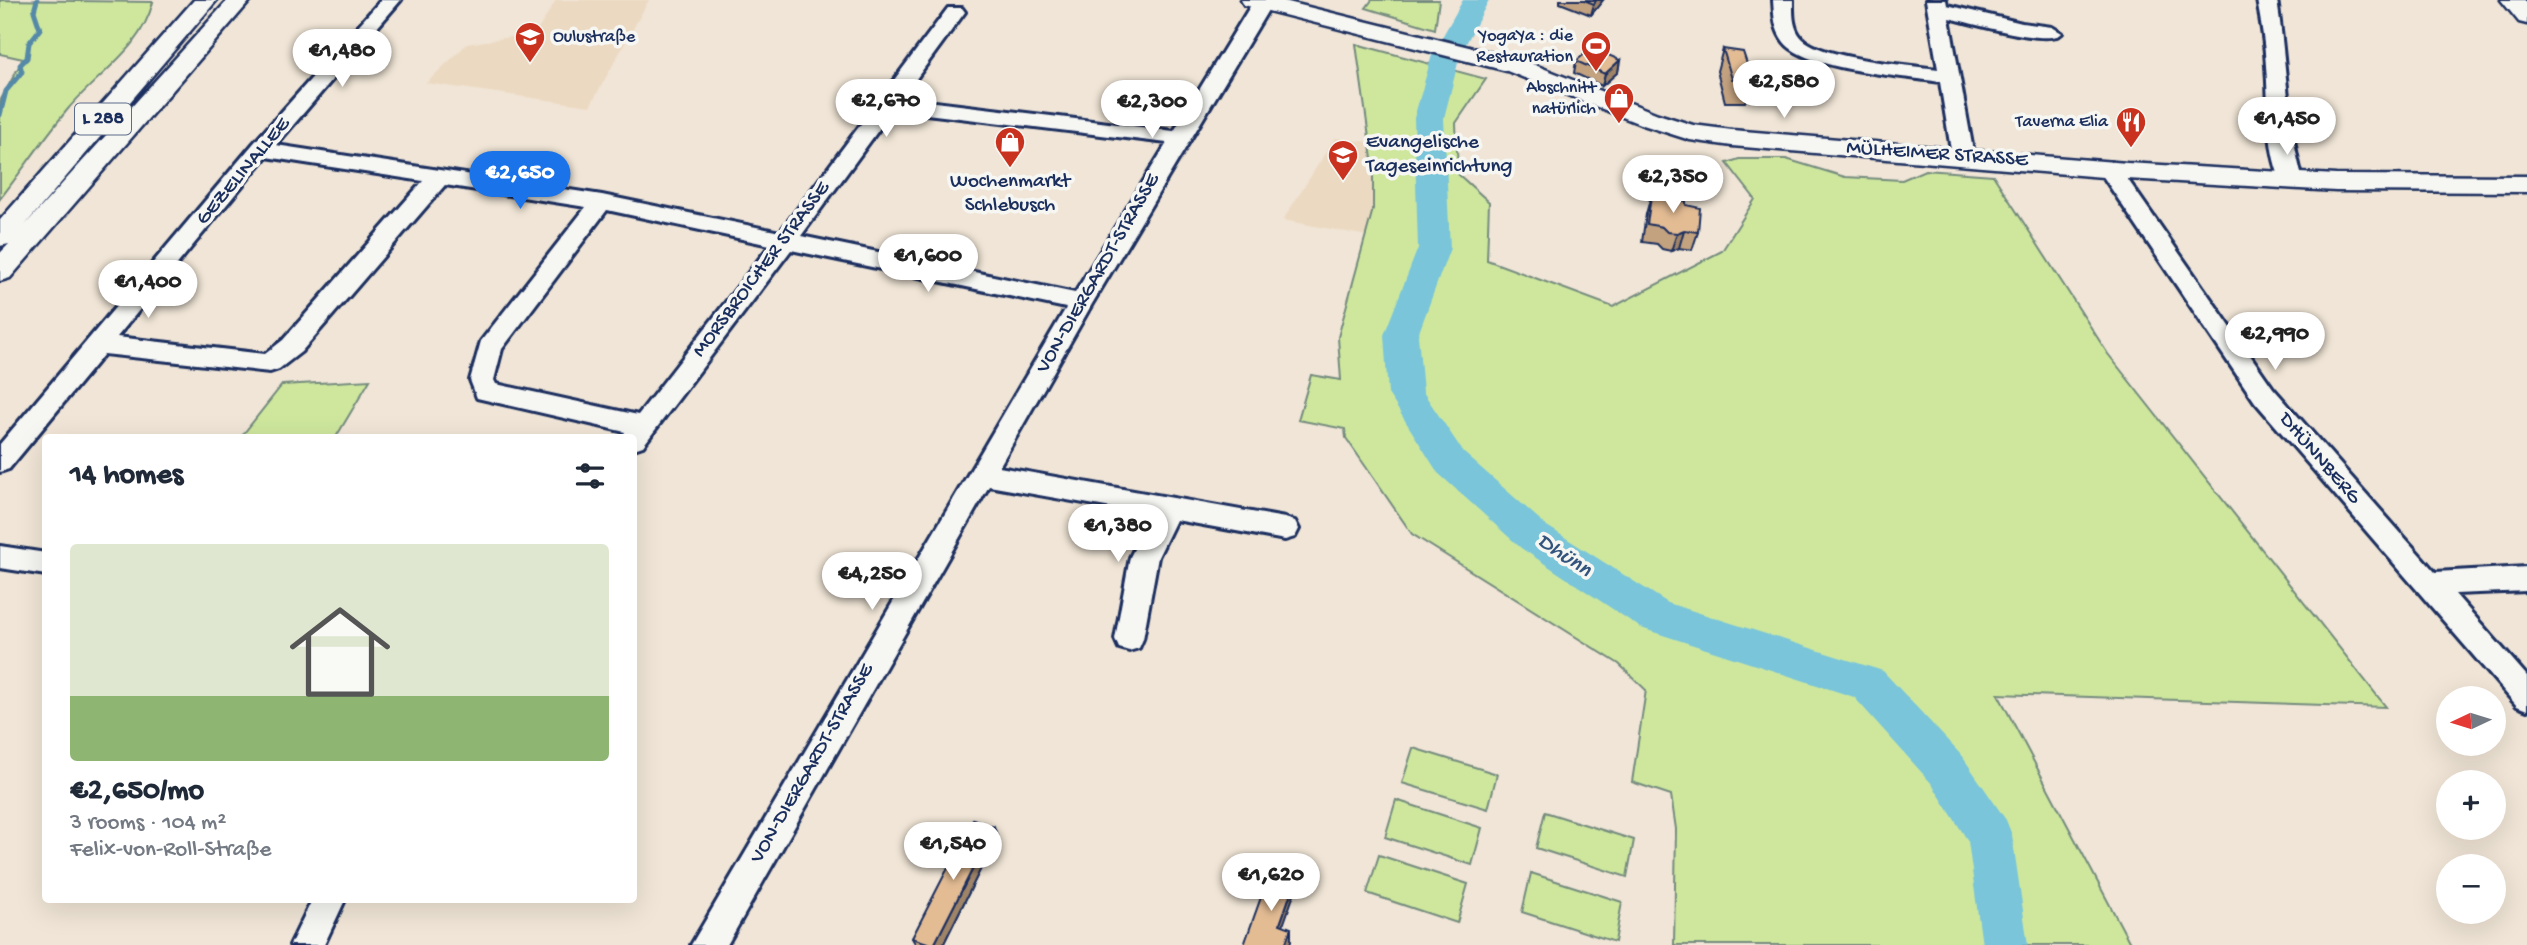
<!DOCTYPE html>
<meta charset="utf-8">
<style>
body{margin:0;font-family:"Gochi Hand",sans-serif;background:#f6f6f7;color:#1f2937;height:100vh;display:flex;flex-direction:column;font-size:26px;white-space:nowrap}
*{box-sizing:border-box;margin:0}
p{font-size:23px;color:#747a83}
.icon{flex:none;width:38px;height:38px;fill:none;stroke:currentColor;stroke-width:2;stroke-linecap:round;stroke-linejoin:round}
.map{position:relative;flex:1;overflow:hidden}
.side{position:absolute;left:42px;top:434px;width:595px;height:469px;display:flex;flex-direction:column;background:#fff;border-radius:7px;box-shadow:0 7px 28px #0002}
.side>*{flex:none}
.needle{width:46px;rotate:266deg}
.tools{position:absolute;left:2436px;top:686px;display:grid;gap:14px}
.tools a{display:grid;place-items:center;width:70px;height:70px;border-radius:50%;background:#fff;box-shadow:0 7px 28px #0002;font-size:35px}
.price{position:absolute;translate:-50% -60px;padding:0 16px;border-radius:24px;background:#fff;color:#222;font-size:23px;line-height:46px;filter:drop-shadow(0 2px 4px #0008)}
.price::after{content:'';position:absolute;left:50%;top:42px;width:21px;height:16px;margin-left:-10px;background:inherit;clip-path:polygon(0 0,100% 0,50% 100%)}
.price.active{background:#1a73e8;color:#fff}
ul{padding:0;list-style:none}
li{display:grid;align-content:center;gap:14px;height:371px;padding:0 28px}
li+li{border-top:2px solid #e0e1e3}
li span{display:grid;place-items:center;height:217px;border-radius:7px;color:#555}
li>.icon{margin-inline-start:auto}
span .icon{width:126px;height:126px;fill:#fffc;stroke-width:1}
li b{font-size:30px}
h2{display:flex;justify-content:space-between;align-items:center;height:84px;padding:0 28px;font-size:30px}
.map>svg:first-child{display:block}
.built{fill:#ecd9c2}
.green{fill:#cee79d;stroke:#748b7e;stroke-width:2}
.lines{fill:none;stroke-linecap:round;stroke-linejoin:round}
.stream{stroke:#5489a8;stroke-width:5}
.river{fill:#7ac5da;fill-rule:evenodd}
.minor-casing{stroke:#1b2f5e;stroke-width:6}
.major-casing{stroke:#1b2f5e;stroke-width:5}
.minor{fill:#f6f6f2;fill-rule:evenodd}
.major{fill:#f6f6f2;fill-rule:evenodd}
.wall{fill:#c3a27f;stroke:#1b2f5e;stroke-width:2}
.shaded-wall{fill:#9f8468;stroke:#1b2f5e;stroke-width:2}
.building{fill:#e3bc94;stroke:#1b2f5e;stroke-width:2}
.labels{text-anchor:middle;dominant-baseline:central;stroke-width:7;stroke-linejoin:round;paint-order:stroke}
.far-poi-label{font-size:18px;fill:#1b2f5e;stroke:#f6f6f2;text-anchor:end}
.shield{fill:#f6f6f2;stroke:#5d6b8a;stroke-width:2}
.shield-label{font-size:19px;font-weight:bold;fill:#1b2f5e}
.poi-label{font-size:21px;fill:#1b2f5e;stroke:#f6f6f2;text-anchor:start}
.street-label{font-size:21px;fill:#1b2f5e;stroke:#f6f6f2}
.water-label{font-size:23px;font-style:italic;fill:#33547d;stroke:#f6f6f2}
</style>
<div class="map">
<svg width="2527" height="945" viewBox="0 0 2527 945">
<rect width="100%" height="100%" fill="#f0e5d6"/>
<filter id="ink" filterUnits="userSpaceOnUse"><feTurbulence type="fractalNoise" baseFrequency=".0143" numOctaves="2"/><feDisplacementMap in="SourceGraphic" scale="14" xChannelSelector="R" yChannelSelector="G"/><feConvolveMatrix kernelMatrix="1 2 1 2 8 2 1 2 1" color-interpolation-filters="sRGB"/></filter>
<g filter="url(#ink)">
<!-- built -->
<path class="built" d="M 556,0 L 649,0 L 590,106 L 426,83 L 467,44 L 536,33 Z
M 1335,138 L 1378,143 L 1378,238 L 1283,220 Z"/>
<!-- green -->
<path class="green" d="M 0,0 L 153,2 C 141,50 98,73 68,109 C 44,138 23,169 0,199 L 0,101 L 23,59 L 0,54 Z
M 1372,0 L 1439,0 L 1435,29 L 1366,8 Z
M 1356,44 L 1486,79 L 1456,123 L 1458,174 L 1489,202 L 1487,260 L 1613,307 L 1722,251 L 1755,199 L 1727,163 L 1739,159 L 1786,159 L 1845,177 L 1902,180 L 1925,170 L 1993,175 L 2108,354 L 2386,707 L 1998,694 L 2131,945 L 1674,945 L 1676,829 L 1671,795 L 1632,782 L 1646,690 L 1619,664 L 1412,534 L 1346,438 L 1345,429 L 1298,420 L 1311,375 L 1341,380 L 1338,337 L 1373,209 L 1373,166 Z
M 370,380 L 336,437 L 241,437 L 282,385 Z
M 1413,748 L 1497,774 L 1488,809 L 1402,783 Z
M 1396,800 L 1482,828 L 1472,865 L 1385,837 Z
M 1545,812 L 1634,840 L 1627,877 L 1536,848 Z
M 1379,855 L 1468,884 L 1457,923 L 1367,893 Z
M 1531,873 L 1622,902 L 1615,942 L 1522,912 Z"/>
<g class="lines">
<!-- stream -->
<path class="stream" d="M 0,115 L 6,91 L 22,72 L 20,65 L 27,58 L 29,43 L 40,29 L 34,11 L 37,0"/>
<!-- river -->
<path class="river" d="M 1463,0 L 1489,0 L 1460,55 L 1444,118 L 1450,248 L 1418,335 L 1423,392 L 1464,453 L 1547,526 L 1668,603 L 1883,671 L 1962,756 L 2006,820 L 2012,835 L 2028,945 L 1982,945 L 1968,841 L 1932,784 L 1854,697 L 1641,628 L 1521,548 L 1438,473 L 1394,403 L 1388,394 L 1384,335 L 1418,248 L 1414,118 L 1432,55 Z"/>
<!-- minor casing -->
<g class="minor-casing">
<path id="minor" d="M 381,0 L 401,0 L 276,145 L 602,195 L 780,232 L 948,8 L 962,8 L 965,12 L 902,98 L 1174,131 L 1254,0 L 1274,0 L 1092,304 L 999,467 L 1285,518 L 1295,521 L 1299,529 L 1295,537 L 1285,540 L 1176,520 L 1158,557 L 1143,639 L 1139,648 L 1129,651 L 1119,648 L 1115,639 L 1130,557 L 1151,515 L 989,486 L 727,945 L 691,945 L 1066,308 L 791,250 L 643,446 L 634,449 L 634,438 L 622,438 L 625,432 L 477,398 L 470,380 L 481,341 L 586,207 L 445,185 L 301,352 L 279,369 L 270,372 L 104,354 L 9,469 L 0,472 L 0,444 L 253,144 ZM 893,110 L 1167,143 L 1075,293 L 801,236 ZM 266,157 L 423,181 L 283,340 L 265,354 L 117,337 ZM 607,210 L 770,245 L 638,415 L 496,384 L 494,380 L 502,349 Z
M 1773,0 L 1793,0 C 1793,12 1792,27 1801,37 C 1820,59 1907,65 1938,69 L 1926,0 L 1946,0 L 1947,5 L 2022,23 L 2052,27 L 2062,33 C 2050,47 1968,22 1949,18 L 1974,156 L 1971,161 L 1955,161 L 1952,156 L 1940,82 C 1904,76 1805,70 1784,42 C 1774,29 1774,15 1773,0 Z
M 2257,0 L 2277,0 C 2286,58 2287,125 2303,180 L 2300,185 L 2284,185 C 2266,157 2269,99 2266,66 C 2265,44 2261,22 2257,0 Z
M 2109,162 L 2117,164 L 2273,388 L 2435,572 L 2527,567 L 2527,591 L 2455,594 L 2527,676 L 2527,710 L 2517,706 L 2255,402 L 2098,169 L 2101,164 Z
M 0,546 L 46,553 L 46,575 L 0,568 Z
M 312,900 L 345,900 L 324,945 L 290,945 Z"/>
</g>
<!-- major casing -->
<g class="major-casing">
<path id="major" d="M 194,0 L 217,0 L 25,225 L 228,0 L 251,0 L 10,278 L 0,281 L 0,253 L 9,244 L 0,246 L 0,220 Z
M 1241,0 L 1280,0 L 1525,61 L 1658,114 L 1693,125 L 1732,130 L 2127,163 L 2336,175 L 2527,176 L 2527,192 L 2336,191 L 2127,179 L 1732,146 L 1690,140 L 1640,124 L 1507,71 L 1244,5 Z
M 2501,0 L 2524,0 L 2527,3 L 2527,24 L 2519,22 Z"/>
</g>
<!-- minor -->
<use href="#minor" class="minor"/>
<!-- major -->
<use href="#major" class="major"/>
</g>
<!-- wall -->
<path class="wall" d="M 1560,0 L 1603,0 L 1591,15 L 1560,3 Z
M 1723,49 L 1752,79 L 1745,102 L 1725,102 L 1717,71 Z
M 1620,60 L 1618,72 L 1602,86 L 1574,73 L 1576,61 Z
M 1651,196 L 1686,205 L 1698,232 L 1692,250 L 1679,248 L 1671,251 L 1662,249 L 1657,244 L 1642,242 L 1646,214 Z
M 994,827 L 997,836 L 943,945 L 916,945 L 912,938 Z"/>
<!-- shaded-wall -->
<path class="shaded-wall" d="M 1596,0 L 1603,0 L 1591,15 L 1594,4 Z
M 1620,60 L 1618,72 L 1602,86 L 1605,74 Z
M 1684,230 L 1679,248 L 1671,251 L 1677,233 Z
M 994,827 L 997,836 L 943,945 L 934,945 Z
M 1295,881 L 1294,894 L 1279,937 L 1280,924 Z
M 1291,928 L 1291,941 L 1289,945 L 1285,945 Z"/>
<!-- building -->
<path class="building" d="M 1584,0 L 1596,0 L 1594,4 Z
M 1592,48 L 1620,60 L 1605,74 L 1576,61 Z
M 1723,49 L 1743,52 L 1752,79 L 1732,79 Z
M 1651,196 L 1686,201 L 1686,205 L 1700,208 L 1698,232 L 1684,230 L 1677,233 L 1667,232 L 1662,227 L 1647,224 Z
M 973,819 L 994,827 L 934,945 L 912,938 Z
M 1270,872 L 1295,881 L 1280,924 L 1291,928 L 1285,945 L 1244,945 Z"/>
</g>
<!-- icons -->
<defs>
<g id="school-pin" transform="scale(1.575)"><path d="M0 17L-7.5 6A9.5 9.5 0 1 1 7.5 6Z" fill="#c8321e" stroke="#f6f6f2"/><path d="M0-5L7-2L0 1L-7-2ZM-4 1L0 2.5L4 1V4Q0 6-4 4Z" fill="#fff"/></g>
<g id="stadium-pin" transform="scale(1.575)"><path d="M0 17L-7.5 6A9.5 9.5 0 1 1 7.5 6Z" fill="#c8321e" stroke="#f6f6f2"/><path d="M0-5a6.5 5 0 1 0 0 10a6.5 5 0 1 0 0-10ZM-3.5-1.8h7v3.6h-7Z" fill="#fff"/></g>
<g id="shop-pin" transform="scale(1.575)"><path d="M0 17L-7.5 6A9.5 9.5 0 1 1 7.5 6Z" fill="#c8321e" stroke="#f6f6f2"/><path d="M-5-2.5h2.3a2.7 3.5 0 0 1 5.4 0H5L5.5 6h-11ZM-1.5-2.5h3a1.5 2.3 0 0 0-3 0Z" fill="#fff"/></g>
<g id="restaurant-pin" transform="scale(1.575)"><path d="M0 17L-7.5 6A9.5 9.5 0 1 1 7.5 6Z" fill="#c8321e" stroke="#f6f6f2"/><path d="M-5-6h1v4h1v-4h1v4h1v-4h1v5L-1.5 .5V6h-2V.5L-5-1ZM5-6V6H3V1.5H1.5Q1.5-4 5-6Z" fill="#fff"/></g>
</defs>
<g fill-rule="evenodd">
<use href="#school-pin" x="530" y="37"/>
<use href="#stadium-pin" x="1596" y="46"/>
<use href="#shop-pin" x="1619" y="98"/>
<use href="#restaurant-pin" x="2131" y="122"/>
<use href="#shop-pin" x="1010" y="142"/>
<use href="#school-pin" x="1343" y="155"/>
</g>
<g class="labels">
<!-- far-poi labels -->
<g class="far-poi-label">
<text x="1573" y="36">YogaYa : die<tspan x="1573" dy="21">Restauration</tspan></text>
<text x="553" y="37" text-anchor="start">Oulustraße</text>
<text x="1596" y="88">Abschnitt<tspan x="1596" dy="21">natürlich</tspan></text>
<text x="2108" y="122">Taverna Elia</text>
</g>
<!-- shield labels -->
<rect class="shield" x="75" y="103.5" width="56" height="31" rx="5"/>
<g class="shield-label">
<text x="103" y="119">L 288</text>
</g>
<!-- poi labels -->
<g class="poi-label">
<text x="1366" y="143">Evangelische<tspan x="1366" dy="24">Tageseinrichtung</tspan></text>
<text x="1010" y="182" text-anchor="middle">Wochenmarkt<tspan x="1010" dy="24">Schlebusch</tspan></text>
</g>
<!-- street labels -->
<g class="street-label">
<text transform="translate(1937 155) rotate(4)">MÜLHEIMER STRASSE</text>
<text transform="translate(244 172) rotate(-50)">GEZELINALLEE</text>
<text transform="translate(762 270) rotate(-53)">MORSBROICHER STRASSE</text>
<text transform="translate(1099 274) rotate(-60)">VON-DIERGARDT-STRASSE</text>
<text transform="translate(2319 459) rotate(49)">DHÜNNBERG</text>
<text transform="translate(813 764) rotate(-60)">VON-DIERGARDT-STRASSE</text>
</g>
<!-- water labels -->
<g class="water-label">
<text transform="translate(1564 556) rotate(34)">Dhünn</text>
</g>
</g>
</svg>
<div class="tools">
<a><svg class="needle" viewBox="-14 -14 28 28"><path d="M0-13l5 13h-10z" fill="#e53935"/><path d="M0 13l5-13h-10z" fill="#747a83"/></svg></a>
<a>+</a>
<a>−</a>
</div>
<b class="price" style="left:342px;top:89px">€1,480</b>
<b class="price" style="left:1784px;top:120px">€2,580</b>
<b class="price" style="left:886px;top:139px">€2,670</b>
<b class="price" style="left:1152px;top:140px">€2,300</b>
<b class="price" style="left:2287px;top:157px">€1,450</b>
<b class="price active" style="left:520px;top:211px">€2,650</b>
<b class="price" style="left:1673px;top:215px">€2,350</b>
<b class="price" style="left:928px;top:294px">€1,600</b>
<b class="price" style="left:148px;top:320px">€1,400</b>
<b class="price" style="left:2275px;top:372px">€2,990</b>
<b class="price" style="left:1118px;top:564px">€1,380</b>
<b class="price" style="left:872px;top:612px">€4,250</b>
<b class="price" style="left:953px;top:882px">€1,540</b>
<b class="price" style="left:1271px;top:913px">€1,620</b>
<section class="side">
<h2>14 homes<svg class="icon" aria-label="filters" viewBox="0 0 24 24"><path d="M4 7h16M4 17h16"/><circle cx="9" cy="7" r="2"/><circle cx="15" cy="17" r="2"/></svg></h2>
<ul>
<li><span style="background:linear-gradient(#dfe7d0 70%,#8fb573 0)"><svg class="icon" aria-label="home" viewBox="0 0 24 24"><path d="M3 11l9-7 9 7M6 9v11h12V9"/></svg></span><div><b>€2,650/mo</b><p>3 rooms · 104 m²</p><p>Felix-von-Roll-Straße</p></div></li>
</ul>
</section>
</div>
